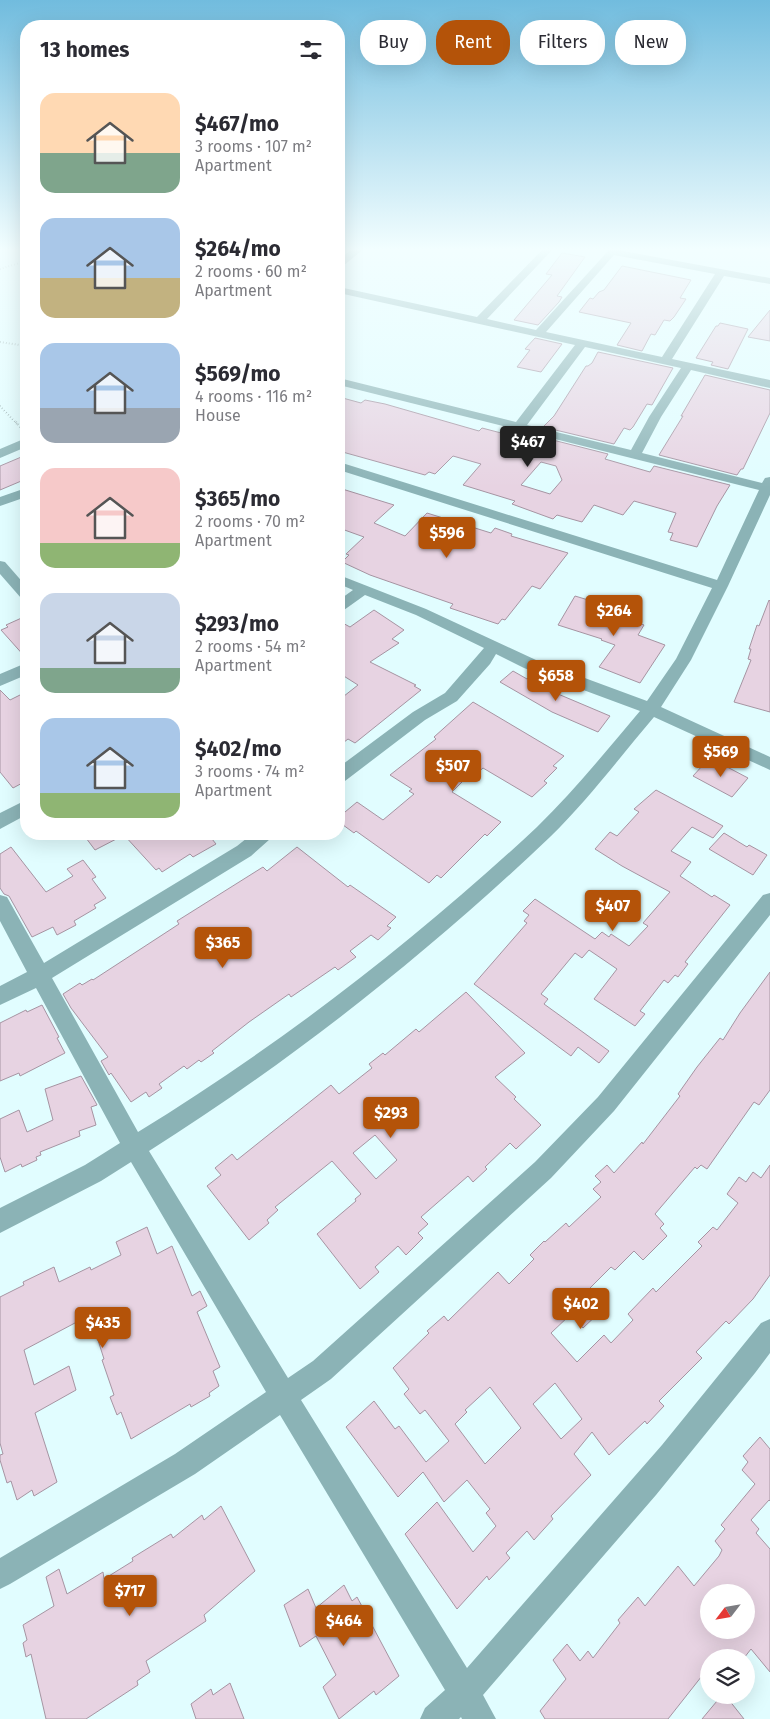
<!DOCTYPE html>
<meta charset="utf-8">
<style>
body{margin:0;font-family:"Fira Sans",sans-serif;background:#f7f7f7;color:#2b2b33;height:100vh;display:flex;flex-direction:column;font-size:19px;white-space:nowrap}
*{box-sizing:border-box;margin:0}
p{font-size:16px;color:#7c7c81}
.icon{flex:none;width:28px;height:28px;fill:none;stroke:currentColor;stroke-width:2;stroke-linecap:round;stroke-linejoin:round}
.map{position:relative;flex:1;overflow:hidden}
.side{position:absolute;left:20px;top:20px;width:325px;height:820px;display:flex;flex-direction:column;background:#fff;border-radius:20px;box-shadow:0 5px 20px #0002}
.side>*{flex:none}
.guide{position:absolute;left:360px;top:20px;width:335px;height:45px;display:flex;gap:10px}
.needle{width:32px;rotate:239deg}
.controls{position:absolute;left:700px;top:1584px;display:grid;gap:10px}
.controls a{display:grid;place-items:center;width:55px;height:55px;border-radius:50%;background:#fff;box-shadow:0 5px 20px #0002;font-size:25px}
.price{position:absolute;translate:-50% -42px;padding:0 11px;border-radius:5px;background:#b45309;color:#fff;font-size:16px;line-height:32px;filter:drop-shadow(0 1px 2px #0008)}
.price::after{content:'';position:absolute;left:50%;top:30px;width:15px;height:11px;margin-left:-8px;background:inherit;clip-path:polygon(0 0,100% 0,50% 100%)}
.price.current{background:#222;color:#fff}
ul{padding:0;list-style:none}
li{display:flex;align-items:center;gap:15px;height:125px;padding:0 20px}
li span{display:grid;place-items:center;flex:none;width:140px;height:100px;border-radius:15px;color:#555}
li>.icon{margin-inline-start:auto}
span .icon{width:60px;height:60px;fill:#fffc;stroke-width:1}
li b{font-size:21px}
h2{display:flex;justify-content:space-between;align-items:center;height:60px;padding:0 20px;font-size:21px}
.pill{padding:0 18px;border-radius:20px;background:#fff;box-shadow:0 5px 20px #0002;font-size:18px;line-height:45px}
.pill.current{background:#b45309;color:#fff}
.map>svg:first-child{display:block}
.building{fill:#e7d3e2;stroke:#a694a2;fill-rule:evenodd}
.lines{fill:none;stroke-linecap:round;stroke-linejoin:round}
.path-far1{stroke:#758889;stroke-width:2;stroke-dasharray:0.5 2.5;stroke-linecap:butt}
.path{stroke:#758889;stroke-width:2.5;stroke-dasharray:0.5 2.5;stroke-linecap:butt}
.street{fill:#8bb3b6;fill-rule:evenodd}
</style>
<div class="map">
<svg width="770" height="1719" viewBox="0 0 770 1719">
<rect width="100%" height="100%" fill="#e1fdff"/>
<!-- building -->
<path class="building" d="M 562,253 L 585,257 L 557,296 L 562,297 L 559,302 L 538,325 L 514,320 L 552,275 L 546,274 Z
M 622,266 L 691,280 L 680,298 L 686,299 L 674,317 L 670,321 L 664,320 L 655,335 L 651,334 L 642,351 L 617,345 L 631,323 L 579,312 L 590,298 L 593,299 L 599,292 L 604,290 Z
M 770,310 L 770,341 L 748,337 Z
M 720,323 L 748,329 L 728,369 L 711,365 L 713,362 L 696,358 L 716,326 L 718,326 Z
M 535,338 L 562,344 L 541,372 L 517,367 L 530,350 L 525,349 Z
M 598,352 L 673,368 L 652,405 L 647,404 L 633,427 L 630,430 L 624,428 L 614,444 L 543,427 L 554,416 L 586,366 L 588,366 L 592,363 Z
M 705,375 L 770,390 L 770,413 L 743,469 L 741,469 L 737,475 L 659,455 L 683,416 L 681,416 Z
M 339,397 L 361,403 L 365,400 L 385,404 L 479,431 L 482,428 L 505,434 L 507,432 L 534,440 L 537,436 L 608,454 L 605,459 L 650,472 L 654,466 L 730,485 L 717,506 L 697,547 L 670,540 L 673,533 L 668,532 L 676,513 L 634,501 L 623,515 L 594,505 L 582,522 L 557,515 L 553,519 L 512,504 L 515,501 L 463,485 L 481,464 L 453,456 L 435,474 L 429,472 L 425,475 L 339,451 ZM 541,462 L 556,466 L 562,480 L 550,494 L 521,485 Z
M 26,455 L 26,479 L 0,490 L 0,466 Z
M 339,488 L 394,505 L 374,523 L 405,536 L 427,513 L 491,533 L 495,528 L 512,534 L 511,536 L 568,553 L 540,589 L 532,586 L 505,620 L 502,619 L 498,624 L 450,608 L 453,604 L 370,575 L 342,562 L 349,555 L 346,554 L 364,537 L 339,528 Z
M 575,596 L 638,615 L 634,621 L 644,625 L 638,635 L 665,645 L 640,683 L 599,667 L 615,645 L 601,640 L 602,639 L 558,625 Z
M 769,600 L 770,601 L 770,712 L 734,702 L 751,660 L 748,659 L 751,649 L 749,649 L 757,625 L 759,626 Z
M 374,610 L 404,630 L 392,639 L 399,643 L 370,662 L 416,685 L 414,686 L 421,690 L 355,743 L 348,739 L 339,746 L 339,700 L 358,685 L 339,673 L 339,621 L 350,627 Z
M 26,616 L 26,658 L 1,630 L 8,627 L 6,625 Z
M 513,671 L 527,679 L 529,677 L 558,694 L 610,716 L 598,732 L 552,712 L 500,682 Z
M 0,690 L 10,700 L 26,692 L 26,781 L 13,788 L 0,772 Z
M 473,702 L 564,756 L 553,766 L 557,768 L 544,781 L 547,783 L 532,797 L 483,768 L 476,774 L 472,772 L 452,792 L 501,822 L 487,836 L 485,834 L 441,878 L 437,875 L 429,883 L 356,831 L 354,833 L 339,822 L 339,817 L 357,802 L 383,820 L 414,794 L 409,791 L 412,789 L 390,775 L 436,739 L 434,737 Z
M 712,759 L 748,778 L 732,797 L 693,776 L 703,765 L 706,766 Z
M 656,790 L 723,826 L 713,838 L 692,827 L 671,851 L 691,862 L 680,876 L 712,897 L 714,895 L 730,905 L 685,962 L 688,964 L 678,977 L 675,975 L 668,983 L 664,980 L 640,1011 L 645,1014 L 635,1026 L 594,999 L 617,969 L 589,950 L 582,958 L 575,953 L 541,994 L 548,999 L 544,1004 L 609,1051 L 599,1063 L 578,1047 L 571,1056 L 474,984 L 527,923 L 524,921 L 529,915 L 523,911 L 535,899 L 595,939 L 602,932 L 609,937 L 611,934 L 629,946 L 648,926 L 643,923 L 670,892 L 622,866 L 595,849 L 610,832 L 617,836 L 639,812 L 634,809 Z
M 724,833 L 747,847 L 749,845 L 767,855 L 753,875 L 709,849 Z
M 83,834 L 208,834 L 216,844 L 193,857 L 190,854 L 162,872 L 159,868 L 156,870 L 124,835 L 95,850 Z
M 11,847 L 46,892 L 73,876 L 67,869 L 83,860 L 96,877 L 92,879 L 106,898 L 94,905 L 96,908 L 74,921 L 76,925 L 57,935 L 53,927 L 32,937 L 9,896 L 4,894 L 0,888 L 0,854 Z
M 297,847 L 348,887 L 350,885 L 396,917 L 387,926 L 391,928 L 378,940 L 371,935 L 350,951 L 356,957 L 338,970 L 335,967 L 291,997 L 289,994 L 249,1022 L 212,1051 L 214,1053 L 201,1062 L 199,1060 L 187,1069 L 184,1066 L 159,1084 L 162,1088 L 149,1097 L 146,1092 L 131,1102 L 111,1073 L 109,1075 L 101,1061 L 108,1057 L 71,1008 L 63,994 L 80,983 L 82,985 L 92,979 L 93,980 L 179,924 L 177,921 L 263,867 L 267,871 Z
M 770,972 L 770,1090 L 759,1105 L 754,1102 L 707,1169 L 701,1165 L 697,1169 L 695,1167 L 655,1214 L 664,1224 L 660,1228 L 667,1236 L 643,1260 L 634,1251 L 615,1270 L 611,1267 L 585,1293 L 601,1311 L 583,1328 L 571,1314 L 551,1333 L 577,1362 L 604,1335 L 611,1343 L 633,1320 L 628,1314 L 653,1288 L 656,1292 L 702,1246 L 698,1242 L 713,1227 L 717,1230 L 738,1203 L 727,1194 L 739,1177 L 746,1182 L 753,1172 L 761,1178 L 770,1165 L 770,1275 L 753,1299 L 729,1324 L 726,1321 L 696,1352 L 702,1358 L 659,1401 L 664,1406 L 647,1424 L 645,1421 L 609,1455 L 592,1432 L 574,1454 L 591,1475 L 551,1516 L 553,1519 L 534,1540 L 527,1531 L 506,1553 L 510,1558 L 489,1580 L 487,1576 L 457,1609 L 405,1534 L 437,1502 L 473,1552 L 496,1526 L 486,1513 L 490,1509 L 467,1480 L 444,1502 L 423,1472 L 398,1497 L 346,1427 L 374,1401 L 395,1429 L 399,1426 L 426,1462 L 449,1441 L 425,1410 L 420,1414 L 404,1394 L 409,1389 L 393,1368 L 429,1333 L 427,1331 L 444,1316 L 448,1321 L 498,1272 L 509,1284 L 534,1259 L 530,1255 L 544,1241 L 545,1242 L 566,1223 L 569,1227 L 601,1197 L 593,1189 L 601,1182 L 595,1176 L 607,1165 L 614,1173 L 642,1142 L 643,1144 L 680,1096 L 678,1094 L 697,1067 L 720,1038 L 723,1040 L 740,1013 ZM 555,1383 L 582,1419 L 561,1439 L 533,1404 ZM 490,1387 L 521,1428 L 485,1464 L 455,1424 L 467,1412 L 465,1410 Z
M 466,992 L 525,1053 L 495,1077 L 516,1097 L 514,1099 L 541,1125 L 516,1149 L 510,1143 L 485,1167 L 487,1169 L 473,1182 L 468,1176 L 421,1217 L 428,1224 L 418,1233 L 423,1238 L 406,1255 L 398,1246 L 375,1267 L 379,1272 L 360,1289 L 317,1234 L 356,1201 L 355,1199 L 361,1194 L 332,1161 L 275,1207 L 278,1210 L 267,1220 L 269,1223 L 249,1240 L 207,1186 L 221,1175 L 215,1168 L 232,1154 L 237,1160 L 331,1085 L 339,1094 L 372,1068 L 369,1064 L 383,1053 L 385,1055 L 416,1029 L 419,1032 ZM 375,1135 L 397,1160 L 376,1179 L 353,1153 Z
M 42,1005 L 59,1037 L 57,1038 L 65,1053 L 20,1076 L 19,1073 L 0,1081 L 0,1023 L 26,1010 L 27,1012 Z
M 81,1076 L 96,1103 L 97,1105 L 91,1107 L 96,1125 L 79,1131 L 80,1136 L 40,1152 L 41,1155 L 36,1157 L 37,1160 L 22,1167 L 21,1164 L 5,1172 L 0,1157 L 0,1119 L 19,1110 L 27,1132 L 53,1120 L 45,1089 Z
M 147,1227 L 157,1254 L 172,1246 L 192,1296 L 200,1291 L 207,1306 L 197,1312 L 220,1367 L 213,1371 L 219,1386 L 209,1393 L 210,1396 L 191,1407 L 190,1404 L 131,1439 L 121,1412 L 117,1415 L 110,1397 L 114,1395 L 102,1360 L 104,1359 L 90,1315 L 24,1350 L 34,1385 L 69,1366 L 76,1390 L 35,1413 L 57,1482 L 34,1496 L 32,1490 L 17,1500 L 11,1481 L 7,1483 L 0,1460 L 0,1455 L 3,1454 L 0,1443 L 0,1297 L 24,1285 L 23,1282 L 54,1267 L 59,1282 L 90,1267 L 91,1270 L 121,1255 L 116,1242 Z
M 760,1437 L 770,1449 L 770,1501 L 769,1500 L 751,1520 L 759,1529 L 756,1533 L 770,1549 L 770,1672 L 751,1649 L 744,1658 L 709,1658 L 709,1667 L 668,1719 L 545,1719 L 540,1711 L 566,1679 L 553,1660 L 567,1644 L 580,1661 L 588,1651 L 593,1658 L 620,1623 L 618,1620 L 638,1597 L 645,1606 L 678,1566 L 694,1586 L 719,1556 L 722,1550 L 715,1541 L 725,1529 L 721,1525 L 755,1484 L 742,1470 L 748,1462 L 743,1456 ZM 709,1592 L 746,1592 L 746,1630 L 709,1630 Z
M 221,1506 L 255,1571 L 204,1615 L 206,1621 L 146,1661 L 150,1672 L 137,1681 L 138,1685 L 86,1719 L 46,1719 L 31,1654 L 26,1657 L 23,1643 L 27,1640 L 23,1625 L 54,1606 L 46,1577 L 59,1569 L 67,1594 L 103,1572 L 104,1579 L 133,1561 L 132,1558 L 171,1534 L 173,1538 L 202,1515 L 204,1520 Z
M 344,1585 L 352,1601 L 357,1597 L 399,1676 L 376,1695 L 374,1691 L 339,1719 L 323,1687 L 336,1675 L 316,1636 L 300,1647 L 284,1605 L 308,1589 L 316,1608 Z
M 230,1683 L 244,1719 L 196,1719 L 191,1704 L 211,1689 L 213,1695 Z
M 722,1695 L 725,1695 L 744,1719 L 702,1719 Z"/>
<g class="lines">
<!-- path-far1 -->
<path class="path-far1" d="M 0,269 L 26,261
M 0,342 L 26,346
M 0,406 L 17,424"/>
<!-- path -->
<path class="path" d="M 16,422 L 24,431"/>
<!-- street -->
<path class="street" d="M 354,248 L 365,248 L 343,266 L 339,267 L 339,259 Z
M 544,248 L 554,248 L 487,319 L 536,330 L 609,250 L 612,249 L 770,278 L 770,284 L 724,276 L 672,359 L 770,380 L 770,388 L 691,370 L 661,417 L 642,453 L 762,483 L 765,478 L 770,477 L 770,495 L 728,586 L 691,660 L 661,707 L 770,757 L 770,770 L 654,717 C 620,757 588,800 550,837 C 427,954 293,1060 149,1151 L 288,1378 L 313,1361 L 535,1162 L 598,1097 L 763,895 L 770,893 L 770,915 L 614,1111 L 551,1178 L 331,1379 L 301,1400 L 467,1668 L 662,1445 L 761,1323 L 770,1319 L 770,1353 L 755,1373 L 656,1495 L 483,1695 L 496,1719 L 462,1719 L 461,1717 L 459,1719 L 420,1719 L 425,1708 L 445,1690 L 280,1415 L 195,1474 L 10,1584 L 0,1589 L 0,1558 L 175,1454 L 266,1392 L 131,1162 L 101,1181 L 0,1233 L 0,1208 L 85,1165 L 120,1143 L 36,988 L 0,1005 L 0,986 L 27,972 L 0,921 L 0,895 L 7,897 L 44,963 L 237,846 L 252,834 L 273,834 L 270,839 L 251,856 L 52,978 L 138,1132 C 280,1045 415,941 537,827 C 574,791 607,750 640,711 L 524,668 L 496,654 L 490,664 L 457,701 L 425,720 L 345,781 L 339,782 L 339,767 L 413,712 L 445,693 L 484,648 L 416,615 L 365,595 L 344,610 L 339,612 L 339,600 L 353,590 L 339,584 L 339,575 L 426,609 L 536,660 L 647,701 L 676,659 L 712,588 L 339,470 L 339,462 L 717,580 L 759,490 L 339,385 L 339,378 L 516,422 L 575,345 L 339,293 L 339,287 L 477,317 ZM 614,255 L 715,274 L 662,357 L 546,332 ZM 585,347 L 681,368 L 649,417 L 631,450 L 527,425 Z
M 26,438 L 26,447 L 0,458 L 0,449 Z
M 26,488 L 26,497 L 0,506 L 0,497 Z
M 0,561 L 5,562 L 26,586 L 26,600 L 21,598 L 0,574 Z
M 26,663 L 26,675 L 0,686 L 0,674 Z
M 26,800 L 26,815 L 0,829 L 0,813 Z"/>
</g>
<!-- sky -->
<linearGradient id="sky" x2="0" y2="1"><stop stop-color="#71bcde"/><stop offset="0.51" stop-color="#f2feff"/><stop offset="1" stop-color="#f2feff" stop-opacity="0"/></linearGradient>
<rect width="770" height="488" fill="url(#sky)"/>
</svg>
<div class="controls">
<a><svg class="needle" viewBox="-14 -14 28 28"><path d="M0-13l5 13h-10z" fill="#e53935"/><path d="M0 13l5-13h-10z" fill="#7c7c81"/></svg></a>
<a><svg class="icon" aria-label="layers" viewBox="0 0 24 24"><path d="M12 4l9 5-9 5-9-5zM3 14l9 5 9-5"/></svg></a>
</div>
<b class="price current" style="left:528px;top:468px">$467</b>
<b class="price" style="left:447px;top:559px">$596</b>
<b class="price" style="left:614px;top:637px">$264</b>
<b class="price" style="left:556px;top:702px">$658</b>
<b class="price" style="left:721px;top:778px">$569</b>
<b class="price" style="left:453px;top:792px">$507</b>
<b class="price" style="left:613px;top:932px">$407</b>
<b class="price" style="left:223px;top:969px">$365</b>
<b class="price" style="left:391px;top:1139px">$293</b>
<b class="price" style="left:581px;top:1330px">$402</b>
<b class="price" style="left:103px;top:1349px">$435</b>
<b class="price" style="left:130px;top:1617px">$717</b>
<b class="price" style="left:344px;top:1647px">$464</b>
<div class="guide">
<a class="pill">Buy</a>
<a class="pill current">Rent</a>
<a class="pill">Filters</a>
<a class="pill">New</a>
</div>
<section class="side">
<h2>13 homes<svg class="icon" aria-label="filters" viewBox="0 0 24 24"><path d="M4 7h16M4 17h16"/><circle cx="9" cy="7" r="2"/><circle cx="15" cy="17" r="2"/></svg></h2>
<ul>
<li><span style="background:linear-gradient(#ffd9b3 60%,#7fa58c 0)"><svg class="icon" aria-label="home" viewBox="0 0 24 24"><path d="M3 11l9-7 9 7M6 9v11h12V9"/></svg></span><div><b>$467/mo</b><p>3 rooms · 107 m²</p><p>Apartment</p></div></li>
<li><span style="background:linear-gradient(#a9c7e8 60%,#c2b280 0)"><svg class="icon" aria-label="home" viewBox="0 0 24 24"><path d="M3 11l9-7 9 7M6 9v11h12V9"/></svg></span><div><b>$264/mo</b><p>2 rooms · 60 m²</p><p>Apartment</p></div></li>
<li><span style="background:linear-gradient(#a9c7e8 65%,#9aa5b1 0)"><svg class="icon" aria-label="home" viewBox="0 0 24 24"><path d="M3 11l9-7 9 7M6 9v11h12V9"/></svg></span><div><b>$569/mo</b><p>4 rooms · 116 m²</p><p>House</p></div></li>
<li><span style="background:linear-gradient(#f6c9c9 75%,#8fb573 0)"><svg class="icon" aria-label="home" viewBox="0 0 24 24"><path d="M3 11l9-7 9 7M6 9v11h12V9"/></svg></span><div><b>$365/mo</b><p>2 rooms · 70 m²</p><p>Apartment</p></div></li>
<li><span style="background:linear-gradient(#c9d6e8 75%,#7fa58c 0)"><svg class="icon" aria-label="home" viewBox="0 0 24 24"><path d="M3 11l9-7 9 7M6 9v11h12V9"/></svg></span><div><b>$293/mo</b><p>2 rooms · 54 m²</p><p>Apartment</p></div></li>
<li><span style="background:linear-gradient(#a9c7e8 75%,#8fb573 0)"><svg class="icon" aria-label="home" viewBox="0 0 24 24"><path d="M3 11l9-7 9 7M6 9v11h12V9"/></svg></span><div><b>$402/mo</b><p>3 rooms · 74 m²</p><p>Apartment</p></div></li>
</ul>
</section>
</div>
